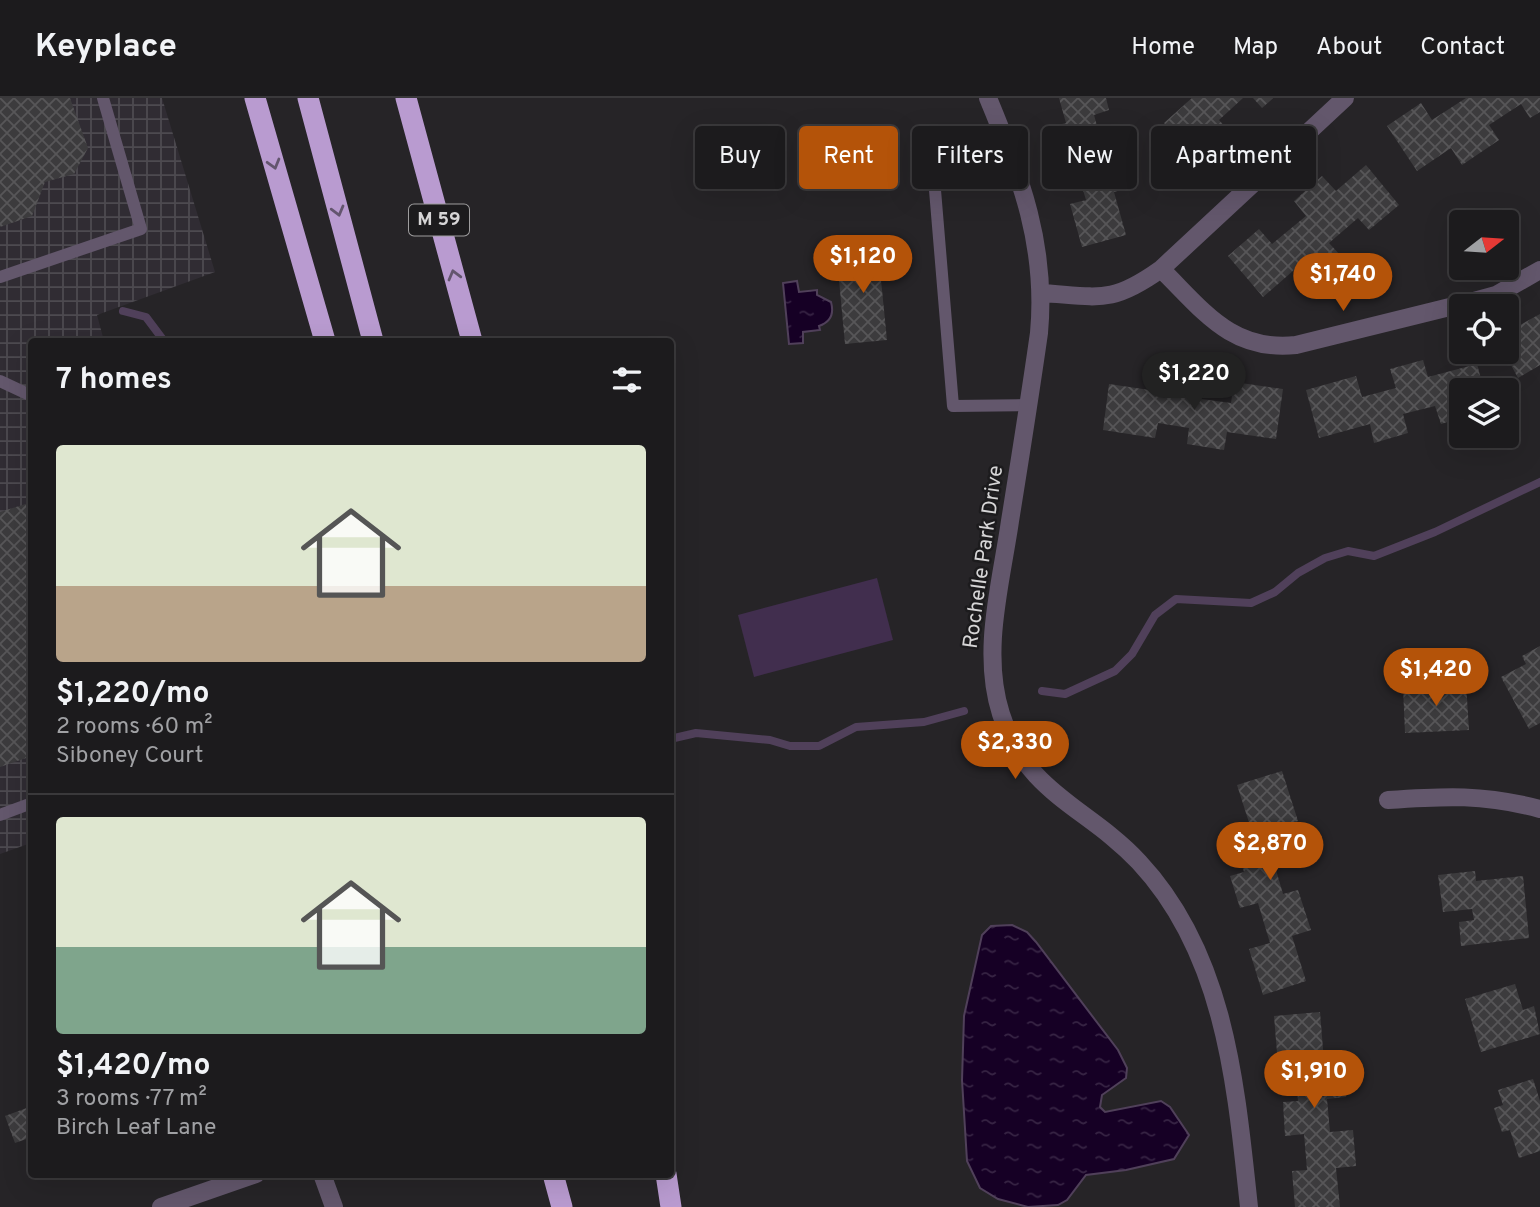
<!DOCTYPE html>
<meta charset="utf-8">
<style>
body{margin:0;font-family:Overpass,sans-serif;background:#29282a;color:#f1f3f6;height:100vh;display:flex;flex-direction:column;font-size:26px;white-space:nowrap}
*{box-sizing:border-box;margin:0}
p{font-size:23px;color:#a0a1a4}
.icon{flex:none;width:38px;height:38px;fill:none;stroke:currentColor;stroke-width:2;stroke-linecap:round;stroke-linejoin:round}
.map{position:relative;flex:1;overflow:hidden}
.sheet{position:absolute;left:28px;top:240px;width:646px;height:840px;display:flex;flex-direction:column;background:#1c1b1d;border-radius:7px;box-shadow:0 7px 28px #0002,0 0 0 2px #3a393b}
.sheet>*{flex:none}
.hud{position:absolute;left:695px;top:28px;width:665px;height:63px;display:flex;gap:14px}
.needle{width:46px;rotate:73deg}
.tools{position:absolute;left:1449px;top:112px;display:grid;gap:14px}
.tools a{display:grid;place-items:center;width:70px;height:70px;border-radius:7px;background:#1c1b1d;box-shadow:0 7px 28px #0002,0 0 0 2px #3a393b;font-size:35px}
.price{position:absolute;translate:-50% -60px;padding:0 16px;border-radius:24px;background:#b45309;color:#fff;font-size:23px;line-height:46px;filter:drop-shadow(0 2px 4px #0008)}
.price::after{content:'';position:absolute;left:50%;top:42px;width:21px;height:16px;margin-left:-10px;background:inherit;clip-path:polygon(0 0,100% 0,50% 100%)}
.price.current{background:#222;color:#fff}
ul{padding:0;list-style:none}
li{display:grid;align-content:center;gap:14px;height:371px;padding:0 28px}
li+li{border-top:2px solid #3a393b}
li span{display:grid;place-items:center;height:217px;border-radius:7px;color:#555}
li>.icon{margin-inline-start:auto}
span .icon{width:126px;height:126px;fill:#fffc;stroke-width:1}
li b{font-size:30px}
h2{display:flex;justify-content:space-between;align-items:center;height:84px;padding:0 28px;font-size:30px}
.chip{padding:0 24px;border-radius:7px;background:#1c1b1d;box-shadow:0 7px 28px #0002,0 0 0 2px #3a393b;font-size:24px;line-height:63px}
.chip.current{background:#b45309;color:#fff}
header{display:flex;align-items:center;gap:42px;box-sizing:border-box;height:98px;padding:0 35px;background:#1c1b1d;border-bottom:2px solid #3a393b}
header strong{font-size:33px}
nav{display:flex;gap:38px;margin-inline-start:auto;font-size:24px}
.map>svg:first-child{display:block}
.industrial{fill:url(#industrial-grid)}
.garden{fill:#412e4e}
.water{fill:url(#water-ripples);stroke:#50405a;stroke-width:2}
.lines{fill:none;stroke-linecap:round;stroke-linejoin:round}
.stream{stroke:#50405a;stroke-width:8}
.building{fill:url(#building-cross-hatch)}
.service{stroke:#63576c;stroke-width:12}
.minor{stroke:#63576c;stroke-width:18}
.motorway{stroke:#b99bd0;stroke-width:21}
.oneway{stroke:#63556e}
.labels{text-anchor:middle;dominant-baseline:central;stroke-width:5;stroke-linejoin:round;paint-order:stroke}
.shield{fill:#1c1b1d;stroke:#9e9d9e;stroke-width:2}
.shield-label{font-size:19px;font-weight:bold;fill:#d6d5d6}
.street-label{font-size:21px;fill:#d6d5d6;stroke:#1c1b1d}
</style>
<header>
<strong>Keyplace</strong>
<nav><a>Home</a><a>Map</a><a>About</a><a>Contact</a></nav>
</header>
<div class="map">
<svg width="1540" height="1109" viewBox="0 0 1540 1109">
<defs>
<pattern id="industrial-grid" width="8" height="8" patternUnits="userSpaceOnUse" patternTransform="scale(1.75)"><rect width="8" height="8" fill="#302c33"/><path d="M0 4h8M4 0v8" fill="none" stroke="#4d4a50"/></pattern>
<pattern id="water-ripples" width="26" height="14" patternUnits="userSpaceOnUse" patternTransform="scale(1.75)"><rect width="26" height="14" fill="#160025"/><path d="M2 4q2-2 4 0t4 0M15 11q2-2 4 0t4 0" fill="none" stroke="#372444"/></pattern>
<pattern id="building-cross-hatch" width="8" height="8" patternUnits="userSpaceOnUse" patternTransform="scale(1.75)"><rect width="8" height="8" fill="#3c3b3d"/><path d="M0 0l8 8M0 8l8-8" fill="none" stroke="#575658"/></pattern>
</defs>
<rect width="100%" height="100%" fill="#262427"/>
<!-- industrial -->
<path class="industrial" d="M 0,0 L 162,0 L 215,174 L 97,217 L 104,243 L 32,243 L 31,745 L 0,756 Z"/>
<!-- garden -->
<path class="garden" d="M 877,480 L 893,542 L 754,579 L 738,517 Z"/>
<!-- water -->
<path class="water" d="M 797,183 L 799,194 L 817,192 L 817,197 L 831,204 C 834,215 831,224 819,228 L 820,232 L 803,234 L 803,245 L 789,246 L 783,185 Z
M 1012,827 L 1027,834 L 1036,844 L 1118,952 L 1127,970 L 1126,980 L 1102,997 L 1100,1009 L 1105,1014 L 1161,1003 L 1170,1009 L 1189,1037 L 1174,1061 L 1126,1072 L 1086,1077 L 1067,1102 L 1058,1107 L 1028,1109 L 998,1101 L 980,1090 L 967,1063 L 962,982 L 964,918 L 982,837 L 991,828 Z"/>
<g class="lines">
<!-- stream -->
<path class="stream" d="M 123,213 L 146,219 L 164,243
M 1042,593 L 1065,596 L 1115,573 L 1132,556 L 1155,517 L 1176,501 L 1251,505 L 1275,494 L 1298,475 L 1325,460 L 1348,453 L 1374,458 L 1435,434 L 1540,384
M 670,641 L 696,635 L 770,642 L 790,648 L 819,648 L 856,629 L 924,624 L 964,613"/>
</g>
<!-- building -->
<path class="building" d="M 0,0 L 70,0 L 88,50 L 74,76 L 45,84 L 32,118 L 0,129 Z
M 1059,0 L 1106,0 L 1109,12 L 1094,17 L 1104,53 L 1125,47 L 1136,88 L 1114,94 L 1126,137 L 1082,149 L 1070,106 L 1086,102 L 1074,62 L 1061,65 L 1051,29 L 1066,25 Z
M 1192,0 L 1243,0 L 1219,22 L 1230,34 L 1198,62 L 1164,25 Z
M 1253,0 L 1273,0 L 1262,10 Z
M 1466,0 L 1540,0 L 1540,14 L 1530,20 L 1521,6 L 1489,27 L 1499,42 L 1462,67 L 1451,50 L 1417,73 L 1387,28 L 1421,5 L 1432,22 Z
M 1366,67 L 1399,107 L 1369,132 L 1358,120 L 1329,145 L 1341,158 L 1307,187 L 1294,172 L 1263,199 L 1228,158 L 1259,131 L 1272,146 L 1306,118 L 1294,103 L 1322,78 L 1336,93 Z
M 882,146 L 885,172 L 880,172 L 887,242 L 845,246 L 837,161 L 857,159 L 856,148 Z
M 1540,216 L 1540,267 L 1518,280 L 1504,254 L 1507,254 L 1507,234 Z
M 1423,262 L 1428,279 L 1477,266 L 1484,292 L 1461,292 L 1461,320 L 1441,326 L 1435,308 L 1403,316 L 1408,335 L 1374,345 L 1370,326 L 1319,340 L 1306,292 L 1356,278 L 1362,299 L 1396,290 L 1390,271 Z
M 1165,275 L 1197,280 L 1194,300 L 1231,305 L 1234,284 L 1283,291 L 1276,341 L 1227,334 L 1224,352 L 1187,346 L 1189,330 L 1158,325 L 1155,340 L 1103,332 L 1109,286 L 1163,294 Z
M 32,404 L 32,658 L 0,669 L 0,414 Z
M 1540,548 L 1540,625 L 1529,631 L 1501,579 L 1526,566 L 1522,558 Z
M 1466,585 L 1469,632 L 1405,635 L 1403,589 Z
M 1282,673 L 1298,723 L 1276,730 L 1286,761 L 1274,765 L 1283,796 L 1298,792 L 1311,832 L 1292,838 L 1306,883 L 1263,897 L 1249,851 L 1270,845 L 1258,805 L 1240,810 L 1230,778 L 1244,774 L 1234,743 L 1253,737 L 1237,687 Z
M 1475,773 L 1476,783 L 1523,778 L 1529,840 L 1461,848 L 1459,824 L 1474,822 L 1472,811 L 1443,814 L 1438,777 Z
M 1515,886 L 1523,912 L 1534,908 L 1540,936 L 1481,954 L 1465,901 Z
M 1320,914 L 1324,963 L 1343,962 L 1346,999 L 1327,1001 L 1330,1034 L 1353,1032 L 1356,1068 L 1336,1070 L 1340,1109 L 1295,1109 L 1292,1073 L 1307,1072 L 1304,1036 L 1285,1038 L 1283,1004 L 1298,1003 L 1295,966 L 1278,967 L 1274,918 Z
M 1533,981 L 1540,1003 L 1540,1053 L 1519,1060 L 1510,1032 L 1502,1034 L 1494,1010 L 1503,1007 L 1498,992 Z
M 32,1008 L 32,1039 L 15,1045 L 5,1018 Z"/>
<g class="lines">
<!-- service -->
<path class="service" d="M 1011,60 L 934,80 L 953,308 L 1029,307
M 0,179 L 141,131 L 103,0
M 0,283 L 32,298
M 0,717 L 32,705"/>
<!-- minor -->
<path class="minor" d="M 988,0 C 1021,79 1047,149 1039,235 C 1030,298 1020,361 1010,423 C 1001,486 981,554 1001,616 C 1027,697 1088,709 1139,764 C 1226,857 1236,989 1249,1109
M 1161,171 C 1203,212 1231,254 1296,247 L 1474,203 L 1496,197 L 1540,172
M 1043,195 C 1100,199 1112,206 1161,171 L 1345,0
M 1388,702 C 1445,698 1484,696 1540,711
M 322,1076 L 334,1109
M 161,1109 L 256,1076"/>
<!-- motorway -->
<path class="motorway" d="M 255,0 L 325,243
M 308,0 L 373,243
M 406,0 L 472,243
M 553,1076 L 562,1109
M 666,1076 L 671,1109"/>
</g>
<!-- one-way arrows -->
<defs><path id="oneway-chevron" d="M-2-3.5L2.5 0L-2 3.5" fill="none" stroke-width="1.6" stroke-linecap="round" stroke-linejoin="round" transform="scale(1.75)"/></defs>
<g class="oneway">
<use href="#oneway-chevron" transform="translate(274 66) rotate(74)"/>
<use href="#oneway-chevron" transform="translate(338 113) rotate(75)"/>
<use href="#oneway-chevron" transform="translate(454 177) rotate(-105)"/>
</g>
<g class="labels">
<!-- shield labels -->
<rect class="shield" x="409" y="106.5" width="60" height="31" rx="5"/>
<g class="shield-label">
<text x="439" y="122">M 59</text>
</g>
<!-- street labels -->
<g class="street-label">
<text transform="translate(984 459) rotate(-82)">Rochelle Park Drive</text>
</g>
</g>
</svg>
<div class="tools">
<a><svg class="needle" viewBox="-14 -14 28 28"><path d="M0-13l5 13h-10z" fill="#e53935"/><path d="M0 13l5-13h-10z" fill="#a0a1a4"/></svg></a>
<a><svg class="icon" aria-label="locate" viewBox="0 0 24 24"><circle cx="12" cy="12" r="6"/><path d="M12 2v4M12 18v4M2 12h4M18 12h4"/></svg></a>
<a><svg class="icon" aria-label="layers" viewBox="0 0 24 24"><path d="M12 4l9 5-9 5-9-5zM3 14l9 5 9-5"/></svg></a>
</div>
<b class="price" style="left:863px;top:197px">$1,120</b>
<b class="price" style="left:1343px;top:215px">$1,740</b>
<b class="price current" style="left:1194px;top:314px">$1,220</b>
<b class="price" style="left:1436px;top:610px">$1,420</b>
<b class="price" style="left:1015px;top:683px">$2,330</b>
<b class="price" style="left:1270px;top:784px">$2,870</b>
<b class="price" style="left:1314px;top:1012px">$1,910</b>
<div class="hud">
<a class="chip">Buy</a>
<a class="chip current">Rent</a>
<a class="chip">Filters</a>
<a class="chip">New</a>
<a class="chip">Apartment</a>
</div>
<section class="sheet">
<h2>7 homes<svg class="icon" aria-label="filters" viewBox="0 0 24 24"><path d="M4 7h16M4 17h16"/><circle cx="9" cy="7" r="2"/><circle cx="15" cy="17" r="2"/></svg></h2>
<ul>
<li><span style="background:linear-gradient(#dfe7d0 65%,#b9a48a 0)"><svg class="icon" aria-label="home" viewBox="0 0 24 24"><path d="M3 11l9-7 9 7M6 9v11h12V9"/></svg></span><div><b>$1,220/mo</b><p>2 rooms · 60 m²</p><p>Siboney Court</p></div></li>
<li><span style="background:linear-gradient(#dfe7d0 60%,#7fa58c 0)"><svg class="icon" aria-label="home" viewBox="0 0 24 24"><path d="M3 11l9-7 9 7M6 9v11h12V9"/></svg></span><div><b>$1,420/mo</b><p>3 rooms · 77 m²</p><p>Birch Leaf Lane</p></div></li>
</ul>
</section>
</div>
